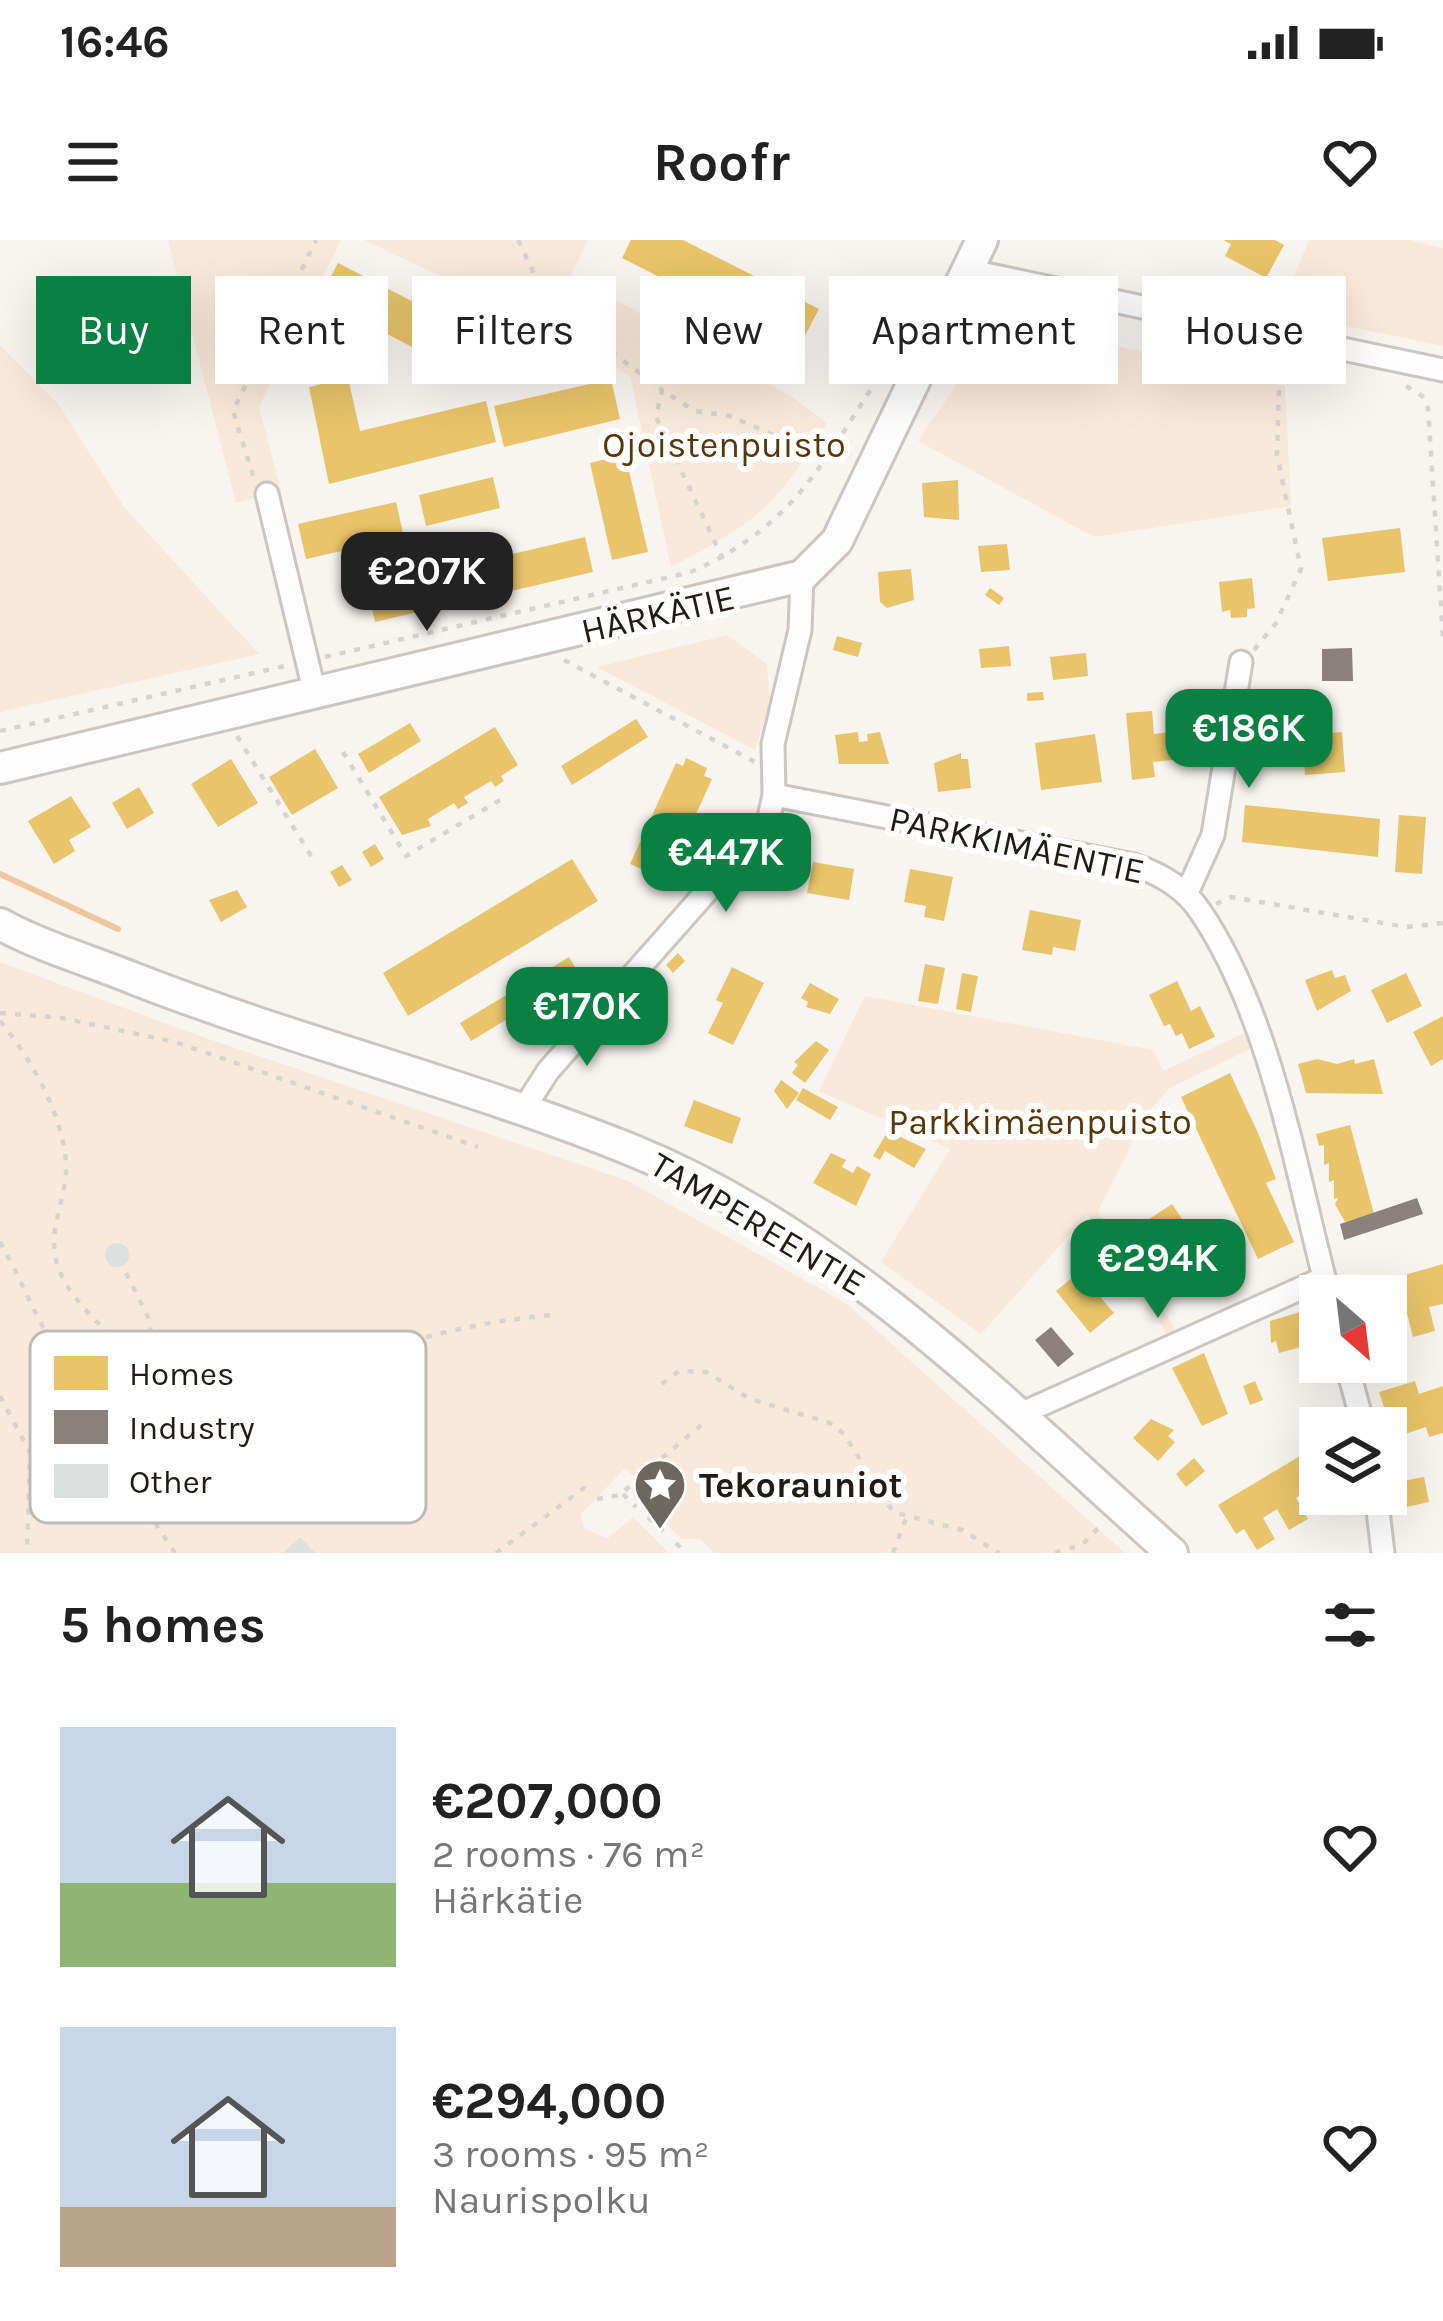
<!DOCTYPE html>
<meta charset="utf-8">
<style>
body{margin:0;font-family:Karla,sans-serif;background:#f2f2f2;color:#222;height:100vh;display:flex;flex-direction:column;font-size:45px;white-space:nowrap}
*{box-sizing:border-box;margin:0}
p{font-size:39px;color:#767676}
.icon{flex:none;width:66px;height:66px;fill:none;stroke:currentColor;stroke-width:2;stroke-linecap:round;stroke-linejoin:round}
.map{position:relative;height:1313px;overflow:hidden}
.sheet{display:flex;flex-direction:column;background:#fff;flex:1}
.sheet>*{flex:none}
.top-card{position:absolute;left:36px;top:36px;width:1371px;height:108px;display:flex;gap:24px}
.needle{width:78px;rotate:152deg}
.fabs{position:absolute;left:1299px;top:1035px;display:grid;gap:24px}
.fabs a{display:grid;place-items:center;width:108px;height:108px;border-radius:0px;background:#fff;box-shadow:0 12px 48px #0002;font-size:60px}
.price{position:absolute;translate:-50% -102px;padding:0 27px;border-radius:24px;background:#0b8043;color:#fff;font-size:39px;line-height:78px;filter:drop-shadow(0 3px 6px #0008)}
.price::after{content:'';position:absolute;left:50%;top:72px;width:36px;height:27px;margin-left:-18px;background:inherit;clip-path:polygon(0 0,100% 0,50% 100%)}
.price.active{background:#222;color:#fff}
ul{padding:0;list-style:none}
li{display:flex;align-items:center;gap:36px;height:300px;padding:0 60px}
li span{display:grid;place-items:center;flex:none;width:336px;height:240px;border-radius:0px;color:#555}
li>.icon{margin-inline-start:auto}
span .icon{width:144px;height:144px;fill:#fffc;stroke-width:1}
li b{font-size:51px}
h2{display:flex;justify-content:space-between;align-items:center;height:144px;padding:0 60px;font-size:51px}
.chip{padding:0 42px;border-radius:0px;background:#fff;box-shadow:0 12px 48px #0002;font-size:42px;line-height:108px}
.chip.active{background:#0b8043;color:#fff}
.status{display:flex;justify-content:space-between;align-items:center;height:84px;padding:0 60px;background:#fff;direction:ltr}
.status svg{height:33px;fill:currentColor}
header{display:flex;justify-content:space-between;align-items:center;height:156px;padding:0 60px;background:#fff;font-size:54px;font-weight:700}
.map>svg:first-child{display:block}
.green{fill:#f9e9da}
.homes{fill:#e9c46a}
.industry{fill:#8a817c}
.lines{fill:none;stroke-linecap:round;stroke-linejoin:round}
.stream{stroke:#f0c69d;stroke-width:6}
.building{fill:#dce1e0}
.street-casing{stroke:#cbc6c1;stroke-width:27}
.secondary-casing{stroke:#cbc6c1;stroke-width:36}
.path{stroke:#d6d4d2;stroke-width:4.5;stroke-dasharray:6 9;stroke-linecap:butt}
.street{stroke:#fefdfd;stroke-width:21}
.secondary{stroke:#fefdfd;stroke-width:30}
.labels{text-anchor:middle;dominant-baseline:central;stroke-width:12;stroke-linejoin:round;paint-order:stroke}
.park-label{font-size:36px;fill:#5a3505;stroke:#fff}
.street-label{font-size:36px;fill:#221b14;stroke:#fff}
.poi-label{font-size:36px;font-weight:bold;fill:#221b14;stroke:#fff;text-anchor:start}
.key{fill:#fff;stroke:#bdbbb8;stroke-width:3}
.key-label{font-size:33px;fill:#221b14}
</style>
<div class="status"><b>16:46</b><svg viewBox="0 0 49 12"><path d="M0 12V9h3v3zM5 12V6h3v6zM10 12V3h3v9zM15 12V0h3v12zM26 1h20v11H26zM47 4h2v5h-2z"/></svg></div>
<header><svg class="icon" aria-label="menu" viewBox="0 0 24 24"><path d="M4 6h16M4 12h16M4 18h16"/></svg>Roofr<svg class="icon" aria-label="heart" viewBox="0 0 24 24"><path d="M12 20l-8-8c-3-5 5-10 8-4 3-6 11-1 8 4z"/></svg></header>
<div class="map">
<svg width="1443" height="1313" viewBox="0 0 1443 1313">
<rect width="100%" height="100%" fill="#f8f4f0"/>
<!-- green -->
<path class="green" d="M 168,0 L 341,0 L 259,167 L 281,251 L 236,263 Z
M 364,0 L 588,0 L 571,35 L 790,156 L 827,183 C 777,266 757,282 671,327 L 630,136 L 544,85 Z
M 1309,0 L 1408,0 L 1443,8 L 1443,106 L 1279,72 Z
M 1022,83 L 1285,146 L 1291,266 L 1094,297 L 918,201 L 988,99 Z
M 0,105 L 58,164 L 124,267 L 259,414 L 0,472 Z
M 727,395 L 767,424 L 770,461 L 755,510 L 597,427 Z
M 0,722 L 200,796 L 628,941 L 847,1064 L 1125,1313 L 714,1313 L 700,1299 L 682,1299 L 646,1265 L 654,1257 L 625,1228 L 581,1274 L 584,1288 L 607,1299 L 633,1277 L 669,1313 L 0,1313 Z
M 865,756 L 1153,810 L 1163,831 L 1244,793 L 1250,809 L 1170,848 L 1148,872 L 1098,971 L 1179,1095 L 1171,1099 L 1087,975 L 981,1094 L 881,1022 L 950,909 L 819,851 Z"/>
<!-- homes -->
<path class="homes" d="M 631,0 L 683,0 L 819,69 L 799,107 L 622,18 Z
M 1223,0 L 1275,0 L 1284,5 L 1266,38 L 1225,16 L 1231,4 Z
M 338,23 L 433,72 L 443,54 L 520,92 L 501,130 L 427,93 L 418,110 L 319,59 Z
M 348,138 L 360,191 L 486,161 L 496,202 L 329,244 L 309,147 Z
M 611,139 L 620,179 L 504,207 L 494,166 Z
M 625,214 L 648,312 L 612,320 L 590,223 Z
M 493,237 L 500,268 L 426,286 L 419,255 Z
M 958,240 L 959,280 L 924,277 L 922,243 Z
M 396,262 L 404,297 L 306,319 L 298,284 Z
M 1400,288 L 1405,332 L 1328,341 L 1322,298 Z
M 585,297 L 593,332 L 494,355 L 486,320 Z
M 1007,304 L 1010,330 L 981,332 L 978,306 Z
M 466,325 L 473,359 L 375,382 L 367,347 Z
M 911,329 L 914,360 L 887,368 L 880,362 L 878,332 Z
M 1252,338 L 1255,368 L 1247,369 L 1247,377 L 1231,378 L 1230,370 L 1222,372 L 1219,342 Z
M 990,348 L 1004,358 L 999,365 L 985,355 Z
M 837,396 L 862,403 L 858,417 L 833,410 Z
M 1009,406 L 1011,426 L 981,428 L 979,409 Z
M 1086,413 L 1088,436 L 1053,440 L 1050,417 Z
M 1198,450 L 1211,452 L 1210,460 L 1220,461 L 1217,484 L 1200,482 Z
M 1043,452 L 1044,460 L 1027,461 L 1027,453 Z
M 1152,471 L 1154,494 L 1179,491 L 1182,519 L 1153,522 L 1155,537 L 1132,540 L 1126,473 Z
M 636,479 L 648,497 L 572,545 L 561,526 Z
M 410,483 L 421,501 L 369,533 L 358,514 Z
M 495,487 L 518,525 L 501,536 L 504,541 L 495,547 L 491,541 L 464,557 L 468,563 L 458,569 L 454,563 L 428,579 L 431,586 L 402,595 L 379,557 Z
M 858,492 L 859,502 L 868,501 L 867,494 L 880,492 L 889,524 L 839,524 L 835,495 Z
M 1342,492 L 1345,532 L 1305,535 L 1302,495 Z
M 1095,494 L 1102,542 L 1041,550 L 1035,503 Z
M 315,509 L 338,548 L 292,575 L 269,537 Z
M 961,513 L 961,519 L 968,519 L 971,548 L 938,552 L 934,523 Z
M 686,518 L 707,528 L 704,536 L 712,539 L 666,640 L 630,624 L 676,523 L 683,526 Z
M 231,519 L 258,563 L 218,587 L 191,544 Z
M 139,547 L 154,573 L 127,589 L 112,563 Z
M 71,556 L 91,587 L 69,600 L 75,611 L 54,624 L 28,581 Z
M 1245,565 L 1380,579 L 1378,617 L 1242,602 Z
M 1399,575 L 1426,577 L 1422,634 L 1395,632 Z
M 375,604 L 384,619 L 371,627 L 362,612 Z
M 572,619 L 598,661 L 408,776 L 383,733 Z
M 813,622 L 854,629 L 849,660 L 807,653 Z
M 342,625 L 352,640 L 339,647 L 330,632 Z
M 910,629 L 953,637 L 944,681 L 924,677 L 926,666 L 904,662 Z
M 237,650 L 247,667 L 221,682 L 209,660 Z
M 1030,670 L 1081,680 L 1075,711 L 1053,707 L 1052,715 L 1022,710 Z
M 678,713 L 685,721 L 673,733 L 666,725 Z
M 569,717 L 580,735 L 471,801 L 460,783 Z
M 925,724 L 945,728 L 938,764 L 918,761 Z
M 732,727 L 764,743 L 733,805 L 708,793 L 723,763 L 716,760 Z
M 1332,730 L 1335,738 L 1345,735 L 1351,751 L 1317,771 L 1305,740 Z
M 962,733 L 978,736 L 971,772 L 956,769 Z
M 1406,733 L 1422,766 L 1387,783 L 1371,750 Z
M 1177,741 L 1191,771 L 1200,766 L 1215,797 L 1189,809 L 1182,793 L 1176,796 L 1170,784 L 1164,786 L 1149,755 Z
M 810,743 L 839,759 L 830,774 L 806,767 L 808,762 L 801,758 Z
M 1443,776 L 1443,819 L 1431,826 L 1413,792 Z
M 816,801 L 829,810 L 805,843 L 792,833 L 798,825 L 794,822 Z
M 1317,819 L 1337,824 L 1354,819 L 1355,824 L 1374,819 L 1383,854 L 1306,853 L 1298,824 Z
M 1230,833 L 1258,893 L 1276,939 L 1266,943 L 1294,1002 L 1258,1019 L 1181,857 Z
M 781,840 L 799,853 L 787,869 L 774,851 Z
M 803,848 L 838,867 L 830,880 L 796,860 Z
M 694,860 L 741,878 L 732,904 L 684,886 Z
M 1350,885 L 1374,974 L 1345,982 L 1335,964 L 1338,958 L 1334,959 L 1334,940 L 1329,942 L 1329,923 L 1324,925 L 1324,905 L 1319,906 L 1316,894 Z
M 888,891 L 926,909 L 914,928 L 885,911 L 880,920 L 873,916 Z
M 831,913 L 846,920 L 842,927 L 853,933 L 857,926 L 871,934 L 856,966 L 813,943 Z
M 1172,964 L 1207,1016 L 1183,1031 L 1171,1012 L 1156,1022 L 1134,989 Z
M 1443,1024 L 1443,1064 L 1429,1067 L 1435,1091 L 1413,1097 L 1407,1073 L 1394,1076 L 1400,1099 L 1386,1102 L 1386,1056 L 1357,1056 L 1356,1049 Z
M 1080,1031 L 1089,1043 L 1097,1036 L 1109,1051 L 1101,1058 L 1114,1073 L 1090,1093 L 1056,1051 Z
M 1300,1072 L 1308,1105 L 1279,1113 L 1276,1101 L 1271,1103 L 1270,1081 Z
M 1204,1113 L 1228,1174 L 1202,1186 L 1172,1128 Z
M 1255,1141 L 1263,1160 L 1250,1165 L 1243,1146 Z
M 1415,1141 L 1419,1154 L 1443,1146 L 1443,1193 L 1429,1197 L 1426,1187 L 1394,1198 L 1379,1152 Z
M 1151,1179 L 1174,1190 L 1168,1196 L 1175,1202 L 1158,1221 L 1133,1198 Z
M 1320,1204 L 1320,1254 L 1344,1258 L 1325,1269 L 1312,1248 L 1296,1258 L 1308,1279 L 1289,1290 L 1277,1269 L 1263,1278 L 1275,1299 L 1257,1310 L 1244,1289 L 1236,1294 L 1218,1265 Z
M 1194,1218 L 1205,1231 L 1186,1247 L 1176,1234 Z
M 1424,1237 L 1429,1262 L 1402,1268 L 1397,1242 Z"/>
<!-- industry -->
<path class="industry" d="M 1352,408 L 1353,441 L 1322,441 L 1322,409 Z
M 1417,958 L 1423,974 L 1344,1000 L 1340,984 Z
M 1051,1087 L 1074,1114 L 1058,1127 L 1035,1100 Z"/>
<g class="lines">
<!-- stream -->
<path class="stream" d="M 0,634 L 118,689"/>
</g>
<!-- building -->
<path class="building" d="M105 1015a12 12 0 1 1 24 0a12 12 0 1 1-24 0Z
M 300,1297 L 315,1313 L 283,1313 Z"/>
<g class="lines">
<!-- street casing -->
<g class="street-casing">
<path id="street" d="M 966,30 L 1443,130
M 267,254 L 315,454
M 774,555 L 1134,625 C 1161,634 1184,647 1200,671 C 1272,777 1296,934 1329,1056
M 1186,655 L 1213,595 L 1241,422
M 523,870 L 548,831 L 768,582 L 774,555 L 773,504 L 800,390 L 802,336
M 1346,1122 L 1364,1188
M 1016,1176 L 1324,1038
M 1376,1254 L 1383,1313"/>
</g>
<!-- secondary casing -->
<g class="secondary-casing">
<path id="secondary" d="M 0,528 L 802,336 L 837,301 L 982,0
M 0,684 C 42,707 91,721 135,739 C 299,803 471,845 634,911 C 842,996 1007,1166 1172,1313"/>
</g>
<!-- path -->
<path class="path" d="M 518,0 L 549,65 L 662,150
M 979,66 L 1008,62
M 1406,146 L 1422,156 L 1428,168 L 1443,398
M 253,236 L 233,171 L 316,0
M 723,319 L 656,177 L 662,150 L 695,171 L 730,176 L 826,218
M 1254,410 L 1276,383 L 1301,329 L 1277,215 L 1280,120
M 325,417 L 691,332 C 807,281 830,203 900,107
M 564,420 L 755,522
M 0,491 L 285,426
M 237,496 L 313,619
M 343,512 L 406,616 L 507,556
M 1216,664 L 1231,657 L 1406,687 L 1443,683
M 0,773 L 62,778 L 175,802 L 478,907
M 0,781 C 31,819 62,872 66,923 C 68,962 43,992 60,1032 C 81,1080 132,1100 143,1153
M 0,1002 C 38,1067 56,1152 138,1168
M 126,1033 L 148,1077 L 163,1150
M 662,1144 L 679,1131 L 706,1132 L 750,1159 L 830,1183 L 844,1194 L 893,1272 L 962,1290 L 999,1313
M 0,1156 L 30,1213 L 27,1313
M 140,1181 L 149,1186 L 173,1181
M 187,1185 C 306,1134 422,1086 552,1075
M 639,1237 L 705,1182
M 623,1254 L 636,1267
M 597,1259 L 620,1255 L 633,1243
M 648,1277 L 666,1294
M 676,1303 L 686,1313
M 175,1313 L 157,1286 L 143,1246 L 146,1205 L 138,1168 L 153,1150 L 169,1151 L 177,1159 L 173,1181 L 199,1188 L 345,1270
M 496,1313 L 584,1248 L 590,1253
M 893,1313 L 907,1276
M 1055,1313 L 1083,1304 L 1102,1284"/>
<!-- street -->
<use href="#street" class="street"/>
<!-- secondary -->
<use href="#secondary" class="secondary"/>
</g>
<!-- icons -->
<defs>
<g id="sight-pin" transform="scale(2.7)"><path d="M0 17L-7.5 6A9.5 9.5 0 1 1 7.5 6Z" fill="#6d6761" stroke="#fff"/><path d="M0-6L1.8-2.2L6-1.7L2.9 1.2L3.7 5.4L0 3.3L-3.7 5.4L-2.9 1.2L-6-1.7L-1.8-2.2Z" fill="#fff"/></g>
</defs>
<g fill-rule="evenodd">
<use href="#sight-pin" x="660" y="1245"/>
</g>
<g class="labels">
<!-- park labels -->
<g class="park-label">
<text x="724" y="205">Ojoistenpuisto</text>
<text x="1040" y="882">Parkkimäenpuisto</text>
</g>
<!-- street labels -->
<g class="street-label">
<text transform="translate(658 374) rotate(-13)">HÄRKÄTIE</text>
<text transform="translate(1017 605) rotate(12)">PARKKIMÄENTIE</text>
<text transform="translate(758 984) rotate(31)">TAMPEREENTIE</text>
</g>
<!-- poi labels -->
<g class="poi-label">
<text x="699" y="1245">Tekorauniot</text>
</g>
</g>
<!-- legend -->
<rect x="30" y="1091" width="396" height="192" rx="18" class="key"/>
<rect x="54" y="1116" width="54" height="34" fill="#e9c46a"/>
<rect x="54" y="1170" width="54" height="34" fill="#8a817c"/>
<rect x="54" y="1224" width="54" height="34" fill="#dce1e0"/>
<g class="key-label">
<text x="129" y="1145">Homes</text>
<text x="129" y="1199">Industry</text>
<text x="129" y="1253">Other</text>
</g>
</svg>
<div class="fabs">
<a><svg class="needle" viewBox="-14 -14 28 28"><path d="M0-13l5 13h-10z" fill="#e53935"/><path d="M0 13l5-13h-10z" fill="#767676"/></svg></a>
<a><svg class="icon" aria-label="layers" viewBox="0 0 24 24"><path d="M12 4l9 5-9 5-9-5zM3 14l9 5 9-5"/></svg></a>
</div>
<b class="price active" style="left:427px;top:394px">€207K</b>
<b class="price" style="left:1249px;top:551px">€186K</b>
<b class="price" style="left:726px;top:675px">€447K</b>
<b class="price" style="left:587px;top:829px">€170K</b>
<b class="price" style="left:1158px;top:1081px">€294K</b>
<div class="top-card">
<a class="chip active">Buy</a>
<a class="chip">Rent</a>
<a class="chip">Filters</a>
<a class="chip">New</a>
<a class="chip">Apartment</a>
<a class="chip">House</a>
</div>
</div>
<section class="sheet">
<h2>5 homes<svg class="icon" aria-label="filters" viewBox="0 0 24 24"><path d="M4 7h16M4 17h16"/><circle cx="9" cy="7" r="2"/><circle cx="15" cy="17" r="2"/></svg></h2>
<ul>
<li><span style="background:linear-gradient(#c9d6e8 65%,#8fb573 0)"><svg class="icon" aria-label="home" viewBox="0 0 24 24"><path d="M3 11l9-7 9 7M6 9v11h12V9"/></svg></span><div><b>€207,000</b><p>2 rooms · 76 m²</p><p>Härkätie</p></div><svg class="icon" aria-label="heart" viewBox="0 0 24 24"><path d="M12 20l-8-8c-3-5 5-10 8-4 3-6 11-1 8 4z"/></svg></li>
<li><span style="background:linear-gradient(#c9d6e8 75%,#b9a48a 0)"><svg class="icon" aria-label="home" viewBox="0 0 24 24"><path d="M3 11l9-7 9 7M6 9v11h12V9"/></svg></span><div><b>€294,000</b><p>3 rooms · 95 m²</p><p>Naurispolku</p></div><svg class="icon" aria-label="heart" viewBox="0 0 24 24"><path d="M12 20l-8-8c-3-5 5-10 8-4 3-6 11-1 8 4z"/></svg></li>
</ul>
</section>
